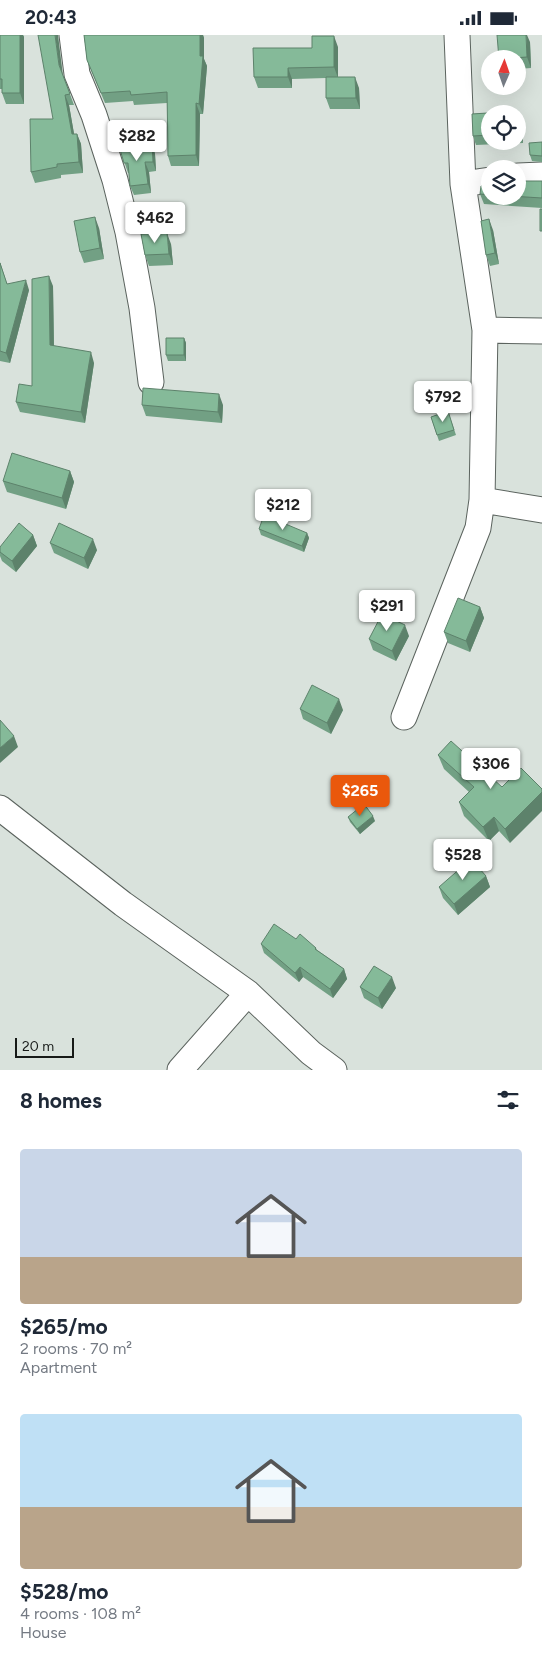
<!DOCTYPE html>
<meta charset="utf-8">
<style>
body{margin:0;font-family:Figtree,sans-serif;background:#f6f6f7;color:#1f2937;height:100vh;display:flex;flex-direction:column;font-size:19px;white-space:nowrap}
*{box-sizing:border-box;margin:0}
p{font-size:16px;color:#747a83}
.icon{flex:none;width:28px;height:28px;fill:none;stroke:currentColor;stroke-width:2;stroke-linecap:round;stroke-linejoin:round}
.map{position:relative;height:1035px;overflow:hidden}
.drawer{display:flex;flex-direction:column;background:#fff;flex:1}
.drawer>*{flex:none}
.needle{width:32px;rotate:2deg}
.controls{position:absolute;left:481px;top:15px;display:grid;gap:10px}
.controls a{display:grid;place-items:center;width:45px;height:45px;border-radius:50%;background:#fff;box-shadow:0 5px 20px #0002;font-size:25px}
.scale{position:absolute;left:15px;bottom:12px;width:59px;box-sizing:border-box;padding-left:5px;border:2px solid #171a18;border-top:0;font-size:14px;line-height:18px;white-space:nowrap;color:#171a18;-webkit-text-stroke:4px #d9e2dc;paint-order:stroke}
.price{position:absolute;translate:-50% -42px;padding:0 11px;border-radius:5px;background:#fff;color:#222;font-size:16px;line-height:32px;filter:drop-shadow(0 1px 2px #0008)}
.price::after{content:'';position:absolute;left:50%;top:30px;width:15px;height:11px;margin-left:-8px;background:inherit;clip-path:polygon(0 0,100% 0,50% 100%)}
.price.active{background:#ea580c;color:#fff}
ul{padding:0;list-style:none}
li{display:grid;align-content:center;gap:10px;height:265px;padding:0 20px}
li span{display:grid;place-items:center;height:155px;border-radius:5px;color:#555}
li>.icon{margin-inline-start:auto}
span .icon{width:90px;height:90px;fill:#fffc;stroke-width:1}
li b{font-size:21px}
h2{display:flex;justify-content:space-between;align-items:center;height:60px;padding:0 20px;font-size:21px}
.status{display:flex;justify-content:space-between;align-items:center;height:35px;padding:0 25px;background:#fff;direction:ltr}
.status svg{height:14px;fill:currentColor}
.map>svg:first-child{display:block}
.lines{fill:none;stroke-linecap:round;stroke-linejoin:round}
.minor-casing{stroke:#5b635e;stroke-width:27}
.minor{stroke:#fff;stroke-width:25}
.wall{fill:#72a084;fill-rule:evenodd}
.shaded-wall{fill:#5d826b}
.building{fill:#85ba99;stroke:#5d826b}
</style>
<div class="status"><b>20:43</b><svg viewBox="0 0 49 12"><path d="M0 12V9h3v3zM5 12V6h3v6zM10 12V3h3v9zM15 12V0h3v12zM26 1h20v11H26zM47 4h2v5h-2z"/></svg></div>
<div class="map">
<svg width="542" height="1035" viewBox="0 0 542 1035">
<rect width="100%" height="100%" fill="#d9e2dc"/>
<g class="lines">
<!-- minor casing -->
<g class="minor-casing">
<path id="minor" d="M 72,0 L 77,39 L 94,80 L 115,145 L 128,197 L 142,273 L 151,347
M 518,141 L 542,140
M 463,149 L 490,145
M 485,295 L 542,296
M 482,465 L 542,475
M 404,682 L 478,493 L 482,465 L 485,295 L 463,149 L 457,0
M 0,773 L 123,869 L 248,958 L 311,1018 L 334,1035
M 180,1035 L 248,958"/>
</g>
<!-- minor -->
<use href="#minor" class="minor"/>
</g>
<!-- wall -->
<path class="wall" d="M 0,0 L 23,0 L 24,2 L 24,69 L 6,69 L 2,58 L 2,54 L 0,54 Z
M 84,0 L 203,0 L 204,3 L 204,24 L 207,31 L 203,79 L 200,79 L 199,131 L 171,131 L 168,121 L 167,68 L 134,70 L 133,66 L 105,68 L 87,25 Z
M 530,7 L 531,33 L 518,34 L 518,24 L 499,24 Z
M 338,12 L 338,42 L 359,53 L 360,74 L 330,74 L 326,63 L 326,43 L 292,44 L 292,53 L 258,53 L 254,42 L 312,13 Z
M 63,40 L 74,70 L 69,70 L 74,99 L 77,99 L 81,109 L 83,138 L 61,140 L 61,143 L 35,148 L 31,137 L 53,84 Z
M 518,76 L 521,85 L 523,108 L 476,110 L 473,101 L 472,79 ZM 490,79 L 518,79 L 518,106 L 490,106 Z
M 542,107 L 542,127 L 532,126 L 530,120 Z
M 152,109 L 155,119 L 156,136 L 149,137 L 151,158 L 134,160 L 130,151 L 129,138 L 128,138 L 119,111 Z
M 542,146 L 542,173 L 484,169 L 480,159 L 490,148 L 490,161 L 518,161 Z
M 99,193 L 104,224 L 84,228 L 80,217 Z
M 493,195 L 499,229 L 490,231 L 486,220 Z
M 171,209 L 173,230 L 149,231 L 145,220 Z
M 0,227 L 7,249 L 29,255 L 10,328 L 0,326 Z
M 53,251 L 54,311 L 94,328 L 85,388 L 20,377 L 16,367 L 32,351 Z
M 184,303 L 186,308 L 186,326 L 168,326 L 166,320 Z
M 142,370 L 223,370 L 222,388 L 146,381 Z
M 448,376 L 456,400 L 439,406 L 431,382 Z
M 70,436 L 74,447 L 66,474 L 7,457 L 3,446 Z
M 259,494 L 307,498 L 309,503 L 304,517 L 261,500 Z
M 33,500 L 37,511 L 16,537 L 2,526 L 0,521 L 0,512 Z
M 50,508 L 97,515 L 88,534 L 54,518 Z
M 480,572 L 484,583 L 470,617 L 448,608 L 444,597 Z
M 409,601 L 396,626 L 373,615 L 369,604 Z
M 300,674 L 343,675 L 331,699 L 303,684 Z
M 438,720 L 502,752 L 510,808 L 499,796 L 489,806 L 464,781 L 459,767 L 469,757 L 444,734 Z
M 348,782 L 375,786 L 360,799 L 350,787 Z
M 486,841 L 490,852 L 458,880 L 443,863 L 439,852 Z
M 296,904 L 316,913 L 317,915 L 344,934 L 347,944 L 333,963 L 303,942 L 299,947 L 264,918 L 261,909 Z
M 360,952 L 396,953 L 382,974 L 364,963 Z"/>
<!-- shaded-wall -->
<path class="shaded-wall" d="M 20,0 L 23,0 L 24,2 L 24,69 L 20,58 Z
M 55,0 L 58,0 L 63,41 L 59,30 Z
M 200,0 L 203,0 L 204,3 L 204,24 L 207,31 L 203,79 L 199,69 Z
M 526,0 L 527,0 L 530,7 L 531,33 L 527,22 Z
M 334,1 L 338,12 L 338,43 L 334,32 Z
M 288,33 L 292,44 L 292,53 L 288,42 Z
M 355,42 L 359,53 L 360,74 L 356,63 Z
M 65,60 L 69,70 L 76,110 L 72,99 Z
M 196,68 L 200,79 L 199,131 L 196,120 Z
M 518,76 L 521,85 L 523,108 L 520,99 Z
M 77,99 L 81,109 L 83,138 L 79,127 Z
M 152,109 L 155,119 L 156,136 L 153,127 Z
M 145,127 L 149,137 L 151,158 L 148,149 Z
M 95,182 L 99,193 L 104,224 L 100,213 Z
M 489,184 L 493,195 L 499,229 L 495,218 Z
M 167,198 L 171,209 L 173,230 L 169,219 Z
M 49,241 L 53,251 L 54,320 L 50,310 Z
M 26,245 L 29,255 L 10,328 L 6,318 Z
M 184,303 L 186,308 L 186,326 L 184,320 Z
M 91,317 L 94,328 L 85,388 L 81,377 Z
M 219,359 L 223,370 L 222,388 L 218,377 Z
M 70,436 L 74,447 L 66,474 L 62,463 Z
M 307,498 L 309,503 L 304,517 L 302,511 Z
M 33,500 L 37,511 L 16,537 L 12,526 Z
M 93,504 L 97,515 L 88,534 L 84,523 Z
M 480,572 L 484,583 L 470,617 L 466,606 Z
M 405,590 L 409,601 L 396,626 L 392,616 Z
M 339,664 L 343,675 L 331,699 L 327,688 Z
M 14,701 L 18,712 L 0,728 L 0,713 Z
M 542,757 L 542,776 L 510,808 L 505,794 Z
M 373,781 L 375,786 L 360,799 L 357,794 Z
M 494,782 L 499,796 L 489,806 L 483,792 Z
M 486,841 L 490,852 L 458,880 L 454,869 Z
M 300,932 L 303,942 L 299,947 L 295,938 Z
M 344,934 L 347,944 L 333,963 L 330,954 Z
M 392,942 L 396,953 L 382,974 L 378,963 Z"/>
<!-- building -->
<path class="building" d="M 0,0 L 20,0 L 20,58 L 2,58 L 2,44 L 0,44 Z
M 38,0 L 55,0 L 59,30 L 70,59 L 65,60 L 72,99 L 77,99 L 79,127 L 57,129 L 57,132 L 31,137 L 30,84 L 53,84 Z
M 84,0 L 200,0 L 200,21 L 203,21 L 199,69 L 196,68 L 196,120 L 168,121 L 167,57 L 131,60 L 130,56 L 101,58 L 87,25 Z
M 497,0 L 526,0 L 527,22 L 499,24 Z
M 312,1 L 334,1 L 334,32 L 288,33 L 288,42 L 254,42 L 253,13 L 312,13 Z
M 326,42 L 355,42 L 356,63 L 326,63 Z
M 518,76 L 520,99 L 518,100 L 518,79 L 490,79 L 490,100 L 473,101 L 472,79 Z
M 542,107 L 542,121 L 530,120 L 529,108 Z
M 152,109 L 153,127 L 145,127 L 148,149 L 130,151 L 128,128 L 124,128 L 119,111 Z
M 518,146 L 542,146 L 542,163 L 510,161 L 518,161 Z
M 490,148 L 490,160 L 480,159 L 481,151 Z
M 540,174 L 542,174 L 542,196 L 540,196 Z
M 95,182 L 100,213 L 80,217 L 74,186 Z
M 489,184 L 495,218 L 486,220 L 481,186 Z
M 167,198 L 169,219 L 145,220 L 141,199 Z
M 0,228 L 7,249 L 26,245 L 6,318 L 0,316 Z
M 49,241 L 50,310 L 91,317 L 81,377 L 16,367 L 19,349 L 32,351 L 32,244 Z
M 166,303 L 184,303 L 184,320 L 166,320 Z
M 143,353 L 219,359 L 218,377 L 142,370 Z
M 448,376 L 454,395 L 437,400 L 431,382 Z
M 12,418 L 70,436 L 62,463 L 3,446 Z
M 264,480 L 307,498 L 302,511 L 259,494 Z
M 19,488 L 33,500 L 12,526 L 0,517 L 0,512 Z
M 59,488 L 93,504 L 84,523 L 50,508 Z
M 458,563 L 480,572 L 466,606 L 444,597 Z
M 382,579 L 405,590 L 392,616 L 369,604 Z
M 312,650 L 339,664 L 327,688 L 300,674 Z
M 0,685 L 14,701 L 0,713 Z
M 451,706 L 502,752 L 521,733 L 542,754 L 542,757 L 505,794 L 494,782 L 483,792 L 459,767 L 474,752 L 438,720 Z
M 364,769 L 373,781 L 357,794 L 348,782 Z
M 471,824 L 486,841 L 454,869 L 439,852 Z
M 274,889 L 296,904 L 300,899 L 316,913 L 315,914 L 344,934 L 330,954 L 300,932 L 295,938 L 261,909 Z
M 374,931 L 392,942 L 378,963 L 360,952 Z"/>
</svg>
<div class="controls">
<a><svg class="needle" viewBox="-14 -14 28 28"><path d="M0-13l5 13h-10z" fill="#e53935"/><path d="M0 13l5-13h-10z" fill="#747a83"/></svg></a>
<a><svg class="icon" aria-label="locate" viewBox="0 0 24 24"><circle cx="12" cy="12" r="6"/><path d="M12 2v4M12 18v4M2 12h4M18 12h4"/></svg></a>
<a><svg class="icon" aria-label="layers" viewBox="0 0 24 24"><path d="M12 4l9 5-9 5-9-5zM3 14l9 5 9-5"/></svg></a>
</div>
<div class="scale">20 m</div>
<b class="price" style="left:137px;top:127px">$282</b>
<b class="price" style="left:155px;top:209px">$462</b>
<b class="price" style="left:443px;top:388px">$792</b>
<b class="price" style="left:283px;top:496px">$212</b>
<b class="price" style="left:387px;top:597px">$291</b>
<b class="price" style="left:491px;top:755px">$306</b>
<b class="price active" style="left:360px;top:782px">$265</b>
<b class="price" style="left:463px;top:846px">$528</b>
</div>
<section class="drawer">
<h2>8 homes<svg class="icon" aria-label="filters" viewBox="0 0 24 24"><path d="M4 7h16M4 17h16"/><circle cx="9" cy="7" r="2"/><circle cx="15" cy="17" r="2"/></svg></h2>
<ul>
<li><span style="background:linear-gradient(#c9d6e8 70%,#b9a48a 0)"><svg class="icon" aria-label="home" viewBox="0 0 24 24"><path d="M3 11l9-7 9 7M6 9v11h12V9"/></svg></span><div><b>$265/mo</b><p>2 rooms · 70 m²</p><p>Apartment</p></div></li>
<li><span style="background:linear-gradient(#bfe0f5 60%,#b9a48a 0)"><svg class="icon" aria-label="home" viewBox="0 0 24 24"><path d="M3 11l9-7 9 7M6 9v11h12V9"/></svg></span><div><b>$528/mo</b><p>4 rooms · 108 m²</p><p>House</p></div></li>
</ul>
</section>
